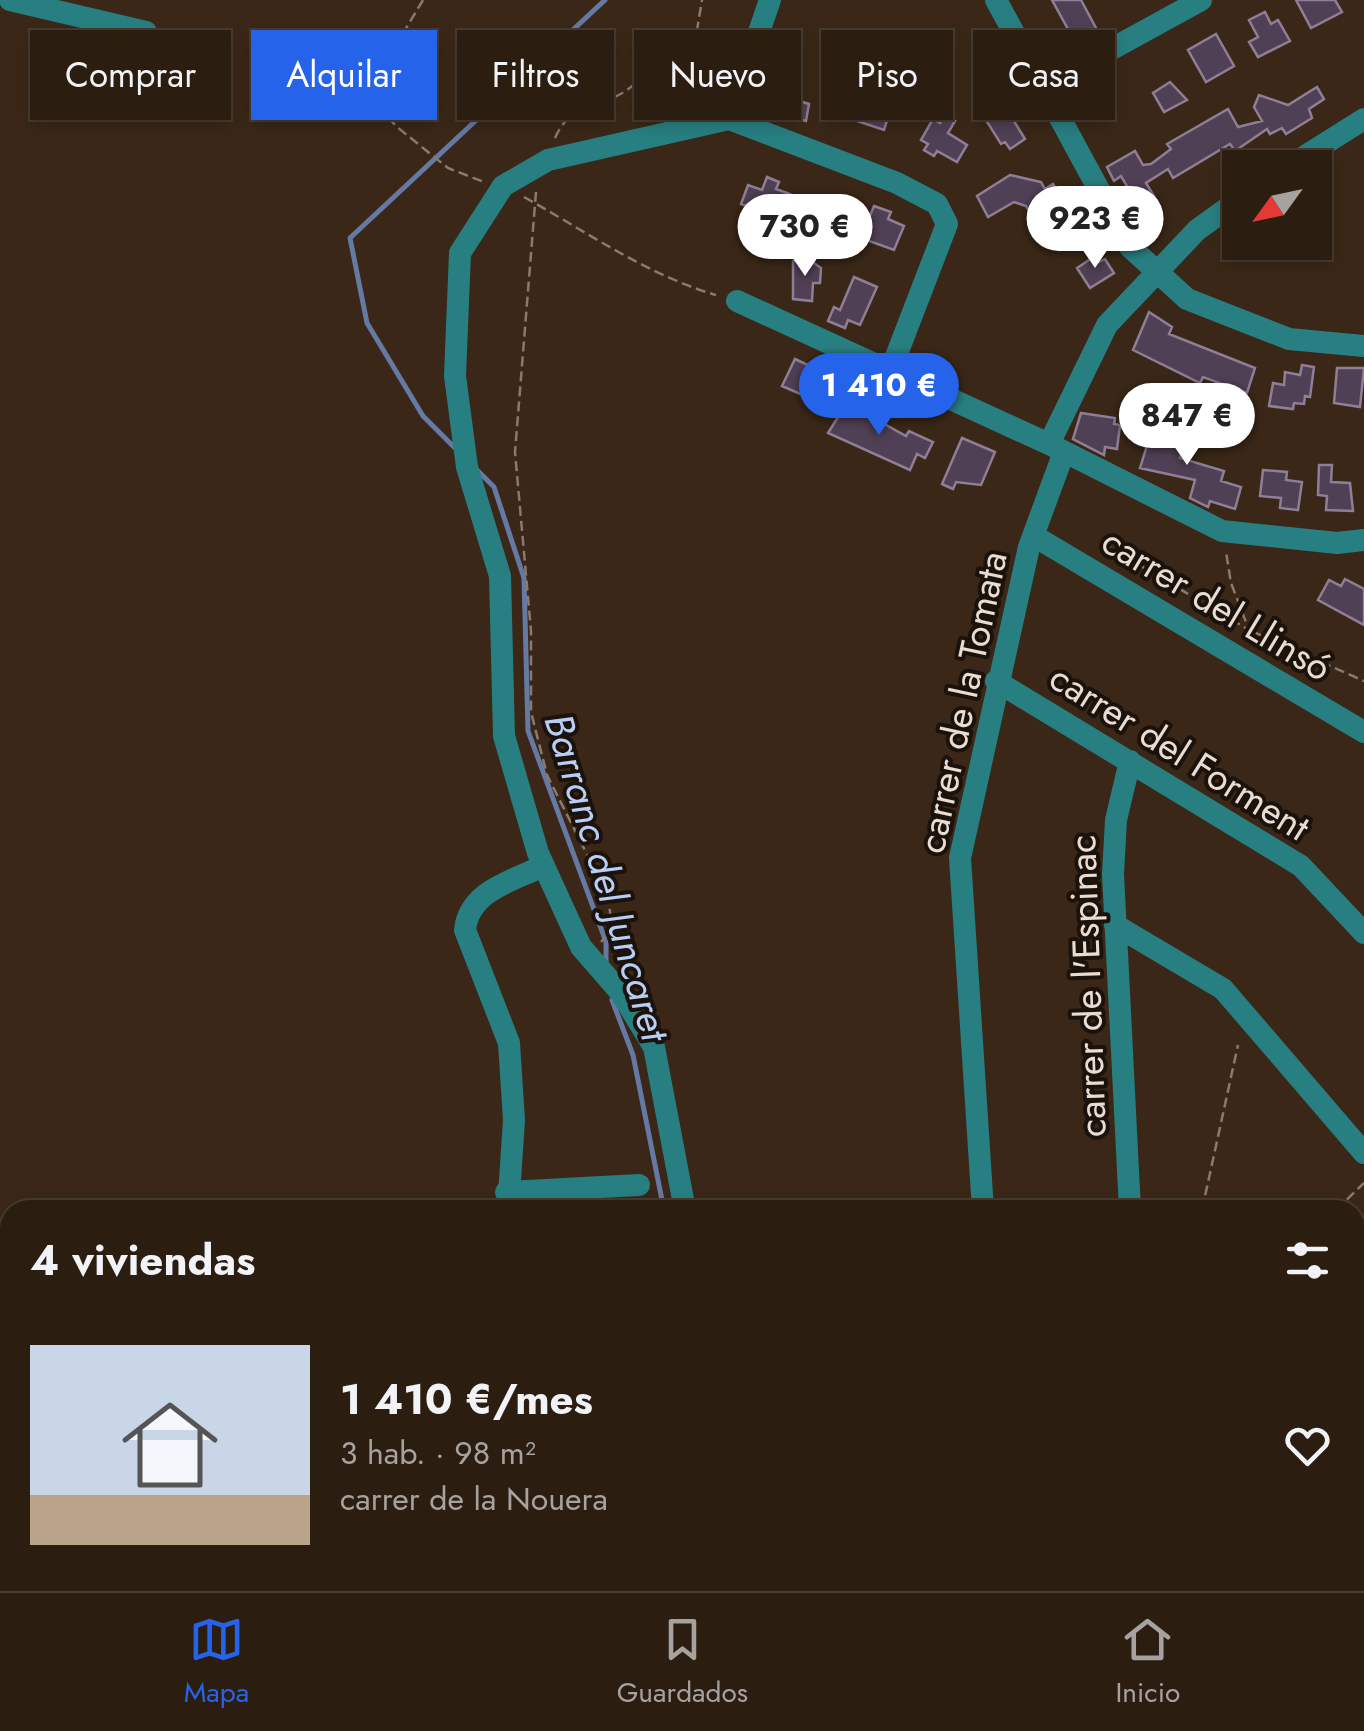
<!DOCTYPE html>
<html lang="es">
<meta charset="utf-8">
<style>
body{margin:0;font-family:Jost,sans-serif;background:#34261a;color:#f1f3f6;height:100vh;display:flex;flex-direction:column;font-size:38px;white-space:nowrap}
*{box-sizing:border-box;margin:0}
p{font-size:32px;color:#a6a29f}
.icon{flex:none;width:55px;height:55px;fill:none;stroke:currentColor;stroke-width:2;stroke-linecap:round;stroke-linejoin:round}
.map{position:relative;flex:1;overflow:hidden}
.drawer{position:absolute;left:0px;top:1200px;width:1365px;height:392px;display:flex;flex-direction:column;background:#2c1d11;border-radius:30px 30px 0 0;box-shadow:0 5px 15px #0003,0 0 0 2px #483b31}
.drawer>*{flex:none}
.guide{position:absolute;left:30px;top:30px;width:1305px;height:90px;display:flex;gap:20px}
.needle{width:65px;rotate:237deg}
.buttons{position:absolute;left:1222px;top:150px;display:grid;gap:20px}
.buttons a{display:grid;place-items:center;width:110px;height:110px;border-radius:0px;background:#2c1d11;box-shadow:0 5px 15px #0003,0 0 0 2px #483b31;font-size:50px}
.price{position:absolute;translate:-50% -85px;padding:0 22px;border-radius:35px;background:#fff;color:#222;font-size:32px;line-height:65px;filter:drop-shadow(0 2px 5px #0008)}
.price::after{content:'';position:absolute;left:50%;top:60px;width:30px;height:22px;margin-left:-15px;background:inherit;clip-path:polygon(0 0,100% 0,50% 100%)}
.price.current{background:#2563eb;color:#fff}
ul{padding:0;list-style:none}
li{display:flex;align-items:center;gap:30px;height:250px;padding:0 30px}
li+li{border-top:2px solid #483b31}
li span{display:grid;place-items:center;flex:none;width:280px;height:200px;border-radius:0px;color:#555}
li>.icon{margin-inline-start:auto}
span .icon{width:120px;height:120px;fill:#fffc;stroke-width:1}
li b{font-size:42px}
h2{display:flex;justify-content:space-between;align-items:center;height:120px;padding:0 30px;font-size:42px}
.chip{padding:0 35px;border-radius:0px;background:#2c1d11;box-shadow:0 5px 15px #0003,0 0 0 2px #483b31;font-size:35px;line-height:90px}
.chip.current{background:#2563eb;color:#fff}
.dock{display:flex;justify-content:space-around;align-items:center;height:140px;border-top:2px solid #483b31;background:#2c1d11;font-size:28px;color:#a6a29f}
.dock a{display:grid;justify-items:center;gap:5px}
.dock .current{color:#2563eb}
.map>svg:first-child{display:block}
.green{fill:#004d1d}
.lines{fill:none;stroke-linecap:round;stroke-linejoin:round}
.stream{stroke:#6579a5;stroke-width:5}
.building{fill:#504055;stroke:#8f7e95;stroke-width:2.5}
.path{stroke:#8a7a6d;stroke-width:2.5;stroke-dasharray:10 5;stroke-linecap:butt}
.minor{stroke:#287f81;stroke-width:22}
.labels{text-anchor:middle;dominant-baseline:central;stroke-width:8;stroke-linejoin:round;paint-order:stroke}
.street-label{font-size:38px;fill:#e9dcd2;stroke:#1b120b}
.water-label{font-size:40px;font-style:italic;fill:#b8cef4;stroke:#1b120b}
</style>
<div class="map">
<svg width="1364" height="1591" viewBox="0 0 1364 1591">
<rect width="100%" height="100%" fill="#3a2717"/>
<!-- green -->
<path class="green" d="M 935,1583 L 935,1582 L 1225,1583 L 1213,1591 L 934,1591 Z"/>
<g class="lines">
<!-- stream -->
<path class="stream" d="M 456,449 L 423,416 L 367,323 L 350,238 L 605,0
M 478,471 L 494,487 L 524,578 L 528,731 L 606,942 L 606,965
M 612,1000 L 633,1055 L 664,1210
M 754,1582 L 756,1591"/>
</g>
<!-- building -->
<path class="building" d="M 1052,0 L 1081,0 L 1096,28 L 1074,40 Z
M 1296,0 L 1335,0 L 1342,12 L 1311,28 Z
M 1265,12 L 1271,24 L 1278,20 L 1290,41 L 1258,57 L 1249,42 L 1258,37 L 1249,20 Z
M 1216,34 L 1234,66 L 1206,82 L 1188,50 Z
M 863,82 L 896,93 L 884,130 L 851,119 Z
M 1170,82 L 1187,100 L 1164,112 L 1153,93 Z
M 1317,87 L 1324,99 L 1309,109 L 1312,118 L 1286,134 L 1282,128 L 1270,134 L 1267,129 L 1235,151 L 1230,144 L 1173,178 L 1168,169 L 1146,183 L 1157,201 L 1141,210 L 1121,176 L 1114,181 L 1107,167 L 1135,151 L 1143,165 L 1151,164 L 1171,149 L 1167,144 L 1228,109 L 1238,127 L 1262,121 L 1254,107 L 1259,95 L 1288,105 Z
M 1004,89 L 1016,109 L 1009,113 L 1025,139 L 1010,149 L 1005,142 L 1001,144 L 977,106 Z
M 772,93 L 809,104 L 806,121 L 768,111 Z
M 945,115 L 955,121 L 948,133 L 967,145 L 957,162 L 937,151 L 934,156 L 924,150 L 928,144 L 921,140 L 933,119 L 940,123 Z
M 1010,175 L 1041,182 L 1045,189 L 1053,184 L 1059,194 L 1051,199 L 1058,210 L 1037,223 L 1026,206 L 1014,202 L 988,217 L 977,196 Z
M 767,177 L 779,182 L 776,189 L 790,194 L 781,219 L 741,204 L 748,185 L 762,190 Z
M 874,206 L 891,212 L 888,219 L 904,226 L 894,250 L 861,238 Z
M 1095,256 L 1099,262 L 1105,259 L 1114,273 L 1090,288 L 1077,268 Z
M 810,260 L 821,268 L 820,283 L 813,283 L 812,301 L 793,299 L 793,261 Z
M 854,277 L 877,287 L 860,325 L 848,320 L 845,328 L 828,321 L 834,307 L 840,310 Z
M 1149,312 L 1172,327 L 1169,334 L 1255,368 L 1247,393 L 1203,377 L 1200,383 L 1133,350 Z
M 795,359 L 808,365 L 807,377 L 819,383 L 812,399 L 782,386 Z
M 1302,365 L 1314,367 L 1310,397 L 1305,396 L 1304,404 L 1294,403 L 1293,409 L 1269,406 L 1273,383 L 1284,385 L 1285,372 L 1300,375 Z
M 1337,368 L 1364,368 L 1360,407 L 1334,403 Z
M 847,403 L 906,436 L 909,431 L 933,442 L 925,458 L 917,454 L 910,470 L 828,433 Z
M 1081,413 L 1115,418 L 1114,424 L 1120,425 L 1117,449 L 1105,447 L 1104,455 L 1073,439 Z
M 1154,423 L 1188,434 L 1180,458 L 1224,471 L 1221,481 L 1241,487 L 1235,509 L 1210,501 L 1208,507 L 1190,498 L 1195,480 L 1140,468 Z
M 962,438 L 995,452 L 981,485 L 956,482 L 953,489 L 942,484 Z
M 1319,465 L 1332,465 L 1331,482 L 1350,483 L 1353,511 L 1326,510 L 1327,496 L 1318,495 Z
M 1263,470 L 1287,472 L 1286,480 L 1302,482 L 1298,510 L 1280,508 L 1281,498 L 1260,496 Z
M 1345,579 L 1364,589 L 1364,625 L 1318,600 L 1329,580 L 1341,586 Z"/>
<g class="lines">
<!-- path -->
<path class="path" d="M 423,0 L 374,82 L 378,106 L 397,127 L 448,168 L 484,182
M 555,138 C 571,100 604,109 631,87 C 654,68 673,48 697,30 L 702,0
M 536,192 L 515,452 L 531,631 L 531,712 L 547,775 L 608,896 L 612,928 L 601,942
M 524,197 C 587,232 647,275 716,295
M 1102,543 L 1249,630 L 1231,583 L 1226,552
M 1249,641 L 1249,630 L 1364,681
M 1202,1210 L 1238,1045
M 1336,1210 L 1364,1183
M 764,1582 L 765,1591"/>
<!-- minor -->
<path class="minor" d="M 10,0 L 146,32
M 996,0 L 1130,247 L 1187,299 L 1289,339 L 1364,346
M 1046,85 L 1201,0
M 729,119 L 897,183 L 937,204 L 947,224 L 890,372
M 729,119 L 770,0
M 1286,168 L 1364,119
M 737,301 L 1049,444 L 1222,531 L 1337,543 L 1364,540
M 1049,444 L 1107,325 L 1197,230 L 1240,199
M 1034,536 L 1364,732
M 996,681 L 1301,866 L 1364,933
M 1115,925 L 1223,989 L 1364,1153
M 506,1192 L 639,1185
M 508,1210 L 514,1120 L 509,1043 L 465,930 C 469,891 512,881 543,866
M 685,1210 L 654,1047 L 621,993 L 581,947 L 538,853 L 504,736 L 500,576 L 467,467 L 455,376 L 460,253 L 503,186 L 548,160 L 729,119
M 983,1210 L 960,858 L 1029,547 L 1064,452
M 1130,1210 L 1113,874 L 1116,820 L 1130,761
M 1355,1426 L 1364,1427
M 1355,1572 L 1364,1573
M 377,1591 L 387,1582
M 921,1591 L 922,1582
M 1236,1591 L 1247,1582"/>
</g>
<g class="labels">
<!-- street labels -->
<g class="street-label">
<text transform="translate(1217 604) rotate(31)">carrer del Llinsó</text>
<text transform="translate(962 702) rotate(-78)">carrer de la Tomata</text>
<text transform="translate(1180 752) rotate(32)">carrer del Forment</text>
<text transform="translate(1087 986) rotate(-92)">carrer de l'Espinac</text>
</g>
<!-- water labels -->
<g class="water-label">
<text transform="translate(607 877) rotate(73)">Barranc del Juncaret</text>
</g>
</g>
</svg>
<div class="buttons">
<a><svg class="needle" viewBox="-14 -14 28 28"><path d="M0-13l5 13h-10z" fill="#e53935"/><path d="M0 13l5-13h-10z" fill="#a6a29f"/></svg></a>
</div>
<b class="price" style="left:1095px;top:271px">923 €</b>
<b class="price" style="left:805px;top:279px">730 €</b>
<b class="price current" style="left:879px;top:438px">1 410 €</b>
<b class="price" style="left:1187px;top:468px">847 €</b>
<div class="guide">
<a class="chip">Comprar</a>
<a class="chip current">Alquilar</a>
<a class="chip">Filtros</a>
<a class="chip">Nuevo</a>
<a class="chip">Piso</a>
<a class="chip">Casa</a>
</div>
<section class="drawer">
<h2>4 viviendas<svg class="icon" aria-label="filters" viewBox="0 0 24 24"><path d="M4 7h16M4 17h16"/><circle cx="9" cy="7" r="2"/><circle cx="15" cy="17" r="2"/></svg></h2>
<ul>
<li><span style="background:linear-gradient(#c9d6e8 75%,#b9a48a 0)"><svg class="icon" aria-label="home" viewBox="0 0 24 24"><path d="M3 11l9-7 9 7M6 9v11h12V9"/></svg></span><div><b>1 410 €/mes</b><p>3 hab. · 98 m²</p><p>carrer de la Nouera</p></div><svg class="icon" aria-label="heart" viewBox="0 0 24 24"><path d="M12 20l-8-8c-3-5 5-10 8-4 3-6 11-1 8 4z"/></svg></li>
</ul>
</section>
</div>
<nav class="dock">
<a class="current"><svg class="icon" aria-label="map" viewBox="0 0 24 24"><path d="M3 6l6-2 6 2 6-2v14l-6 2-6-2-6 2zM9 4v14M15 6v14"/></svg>Mapa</a>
<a><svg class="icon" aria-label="saved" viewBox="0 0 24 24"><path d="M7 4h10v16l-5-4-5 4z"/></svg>Guardados</a>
<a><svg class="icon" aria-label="home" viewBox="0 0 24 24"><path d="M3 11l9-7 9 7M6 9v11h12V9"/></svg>Inicio</a>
</nav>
